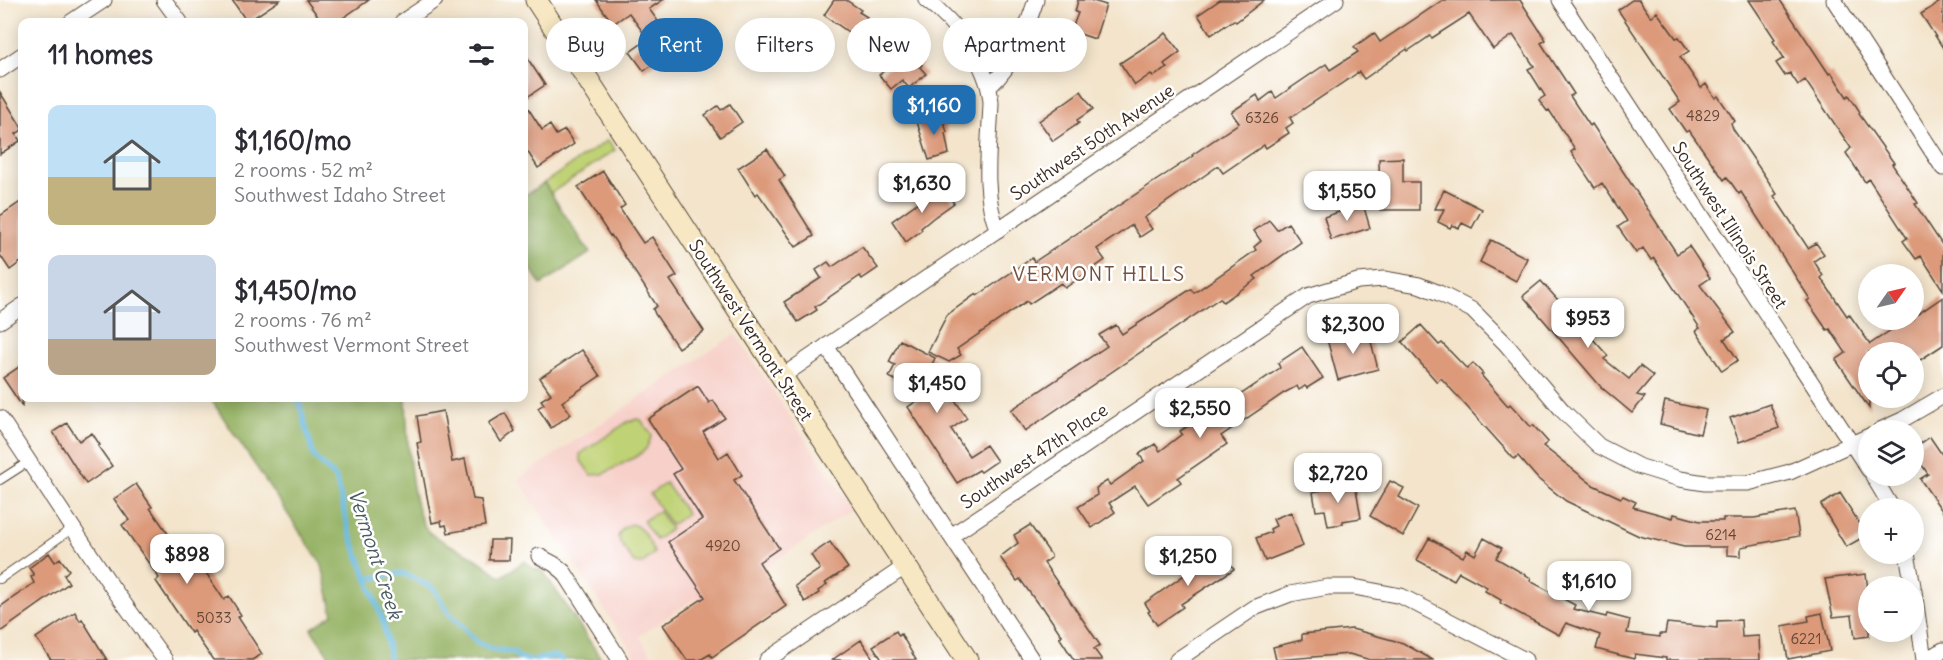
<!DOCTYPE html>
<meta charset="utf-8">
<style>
body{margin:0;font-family:Delius,sans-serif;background:#f2f2f3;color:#2b2b33;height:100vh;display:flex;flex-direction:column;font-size:22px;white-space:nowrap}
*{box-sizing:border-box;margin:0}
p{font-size:20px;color:#7c7c81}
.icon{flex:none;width:33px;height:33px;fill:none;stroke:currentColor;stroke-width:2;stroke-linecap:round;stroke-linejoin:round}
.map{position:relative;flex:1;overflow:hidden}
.side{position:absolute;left:18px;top:18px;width:510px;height:384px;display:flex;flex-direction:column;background:#fff;border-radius:12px;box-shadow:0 3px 15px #0003}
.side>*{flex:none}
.top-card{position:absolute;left:546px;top:18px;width:570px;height:54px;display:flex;gap:12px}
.needle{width:39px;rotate:56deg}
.fabs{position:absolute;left:1858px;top:264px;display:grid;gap:12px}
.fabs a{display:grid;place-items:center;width:66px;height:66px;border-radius:50%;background:#fff;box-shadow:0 3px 15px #0003;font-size:30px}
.price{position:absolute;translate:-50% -51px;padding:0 14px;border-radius:12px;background:#fff;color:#222;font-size:20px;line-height:39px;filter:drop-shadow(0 2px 3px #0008)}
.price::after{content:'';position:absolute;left:50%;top:36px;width:18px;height:14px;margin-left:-9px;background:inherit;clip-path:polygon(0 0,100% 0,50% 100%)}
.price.active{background:#1f6fb2;color:#fff}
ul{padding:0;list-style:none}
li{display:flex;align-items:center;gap:18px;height:150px;padding:0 30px}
li span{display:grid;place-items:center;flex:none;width:168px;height:120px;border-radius:12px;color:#555}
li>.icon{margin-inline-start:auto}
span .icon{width:72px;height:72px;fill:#fffc;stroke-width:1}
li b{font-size:26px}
h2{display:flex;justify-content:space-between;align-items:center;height:72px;padding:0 30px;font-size:26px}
.chip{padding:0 21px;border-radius:27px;background:#fff;box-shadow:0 3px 15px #0003;font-size:21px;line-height:54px}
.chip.active{background:#1f6fb2;color:#fff}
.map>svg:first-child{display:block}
.built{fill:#f7d0c9}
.green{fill:#bfd275;stroke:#7d7e4a;stroke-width:1.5}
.forest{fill:#97b466;stroke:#696f42;stroke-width:1.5}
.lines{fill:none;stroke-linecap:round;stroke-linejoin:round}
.stream{stroke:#65b9e1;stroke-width:5}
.building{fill:#dc9a7a}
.service-casing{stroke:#574638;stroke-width:10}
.minor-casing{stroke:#574638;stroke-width:17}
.secondary-casing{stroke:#574638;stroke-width:23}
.service{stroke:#fff;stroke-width:8}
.minor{stroke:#fff;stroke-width:15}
.secondary{stroke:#f7e8c3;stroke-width:21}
.labels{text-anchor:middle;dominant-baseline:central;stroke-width:5;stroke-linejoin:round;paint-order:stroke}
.number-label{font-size:15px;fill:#634635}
.street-label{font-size:18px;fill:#3b2a1e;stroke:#fff}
.neighbourhood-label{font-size:20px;letter-spacing:1.5px;fill:#73513e;stroke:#fff}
.water-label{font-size:20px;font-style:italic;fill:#4a5c62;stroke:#fff}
</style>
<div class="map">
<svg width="1943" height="660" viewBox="0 0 1943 660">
<rect width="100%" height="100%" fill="#fff"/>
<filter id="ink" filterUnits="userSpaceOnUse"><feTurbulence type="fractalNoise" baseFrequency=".0167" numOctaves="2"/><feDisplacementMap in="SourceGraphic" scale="12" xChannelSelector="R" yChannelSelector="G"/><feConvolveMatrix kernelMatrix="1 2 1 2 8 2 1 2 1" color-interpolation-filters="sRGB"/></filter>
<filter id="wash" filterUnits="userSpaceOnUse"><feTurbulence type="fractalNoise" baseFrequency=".008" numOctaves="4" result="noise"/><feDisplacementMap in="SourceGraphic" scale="24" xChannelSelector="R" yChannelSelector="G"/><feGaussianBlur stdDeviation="1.35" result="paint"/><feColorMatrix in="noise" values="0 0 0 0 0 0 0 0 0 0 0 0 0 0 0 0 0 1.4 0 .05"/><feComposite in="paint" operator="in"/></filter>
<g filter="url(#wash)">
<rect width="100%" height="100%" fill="#f3e4cb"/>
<!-- built -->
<path class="built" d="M 735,334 L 852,509 L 705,608 L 697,597 L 639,636 L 655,660 L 638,660 L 518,479 Z"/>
<!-- green -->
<path class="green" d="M 608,140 L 615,150 L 551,193 L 544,183 Z
M 637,419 L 641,420 L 652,435 L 646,449 L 637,456 L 603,474 L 591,475 L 581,461 L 580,454 L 629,421 Z
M 666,483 L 687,514 L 671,525 L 650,494 Z
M 659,511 L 671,529 L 656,540 L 643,521 Z
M 631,524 C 642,526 650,542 654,553 L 642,564 L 634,563 L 620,542 L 618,536 L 623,528 Z"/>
<!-- forest -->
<path class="forest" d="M 544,183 L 590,253 L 541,285 L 524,258 L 524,196 Z
M 210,398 L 406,398 C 407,427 409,514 430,533 C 440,541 455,547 467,553 C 479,560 490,569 501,577 L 525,561 L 534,569 L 543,571 L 602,660 L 332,660 L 311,629 L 333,614 L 322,565 Z"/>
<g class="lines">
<!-- stream -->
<path class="stream" d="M 298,398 L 314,457 L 336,478 L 348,528 L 383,621 L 390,660
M 366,579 L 402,573 L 415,579 L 433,588 L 448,612 L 477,642 L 493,649 L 513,652 L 520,658 L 528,660
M 535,660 L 554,656 L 562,660"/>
</g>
<g id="blocks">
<!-- building -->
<path class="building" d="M 232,0 L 280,0 L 247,22 Z
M 306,0 L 369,0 L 337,22 L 322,22 Z
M 596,0 L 663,0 L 649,9 L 663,28 L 654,35 L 657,33 L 665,44 L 656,51 L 662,58 L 644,71 L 630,52 L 648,39 L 629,13 L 613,24 Z
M 834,0 L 846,0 L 861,10 L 859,12 L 867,17 L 854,36 L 824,15 Z
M 1078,0 L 1090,0 L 1106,5 L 1095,39 L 1071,31 L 1078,13 L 1075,12 Z
M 1220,0 L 1264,0 L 1236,22 L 1234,20 L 1211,35 L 1198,15 Z
M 1443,0 L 1520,0 L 1546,40 L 1541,43 L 1574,94 L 1570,96 L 1590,126 L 1592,124 L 1677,254 L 1689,246 L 1710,278 L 1700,285 L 1735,332 L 1724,339 L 1738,360 L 1722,371 L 1696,331 L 1700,328 L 1654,258 L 1651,260 L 1643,248 L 1636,253 L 1618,227 L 1627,221 L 1602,183 L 1595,188 L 1571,152 L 1575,149 L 1549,110 L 1547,111 L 1539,100 L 1545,96 L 1528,69 L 1534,66 L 1513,35 L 1493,49 L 1469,14 L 1432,38 L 1430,36 L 1408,51 L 1407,49 L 1364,79 L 1359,72 L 1290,118 L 1293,123 L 1286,128 L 1289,133 L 1266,148 L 1264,145 L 1223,173 L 1218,166 L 1191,185 L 1144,218 L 1152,229 L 1140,237 L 1132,225 L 1097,249 L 1105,260 L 1065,288 L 1061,283 L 1029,304 L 1027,301 L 957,349 L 961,355 L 949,362 L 928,352 L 947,315 L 976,294 L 977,296 L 1032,258 L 1034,262 L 1193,156 L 1192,155 L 1239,123 L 1231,112 L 1257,95 L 1260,101 L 1272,92 L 1276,98 L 1326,64 L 1330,70 L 1358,52 L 1354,47 L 1374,33 L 1380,42 Z
M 1632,0 L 1639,0 L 1651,17 L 1657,12 L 1676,38 L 1679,37 L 1689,51 L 1680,57 L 1701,88 L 1706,84 L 1715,98 L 1718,96 L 1735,121 L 1731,123 L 1733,129 L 1777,194 L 1774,196 L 1808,248 L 1816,243 L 1824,254 L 1814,261 L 1823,276 L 1821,278 L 1847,316 L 1849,314 L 1870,344 L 1906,320 L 1914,320 L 1914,317 L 1943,297 L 1943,345 L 1914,364 L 1914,352 L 1869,352 L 1869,408 L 1836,360 L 1846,353 L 1830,329 L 1827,330 L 1807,301 L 1810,299 L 1741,192 L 1739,194 L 1727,177 L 1724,180 L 1689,130 L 1686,132 L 1670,109 L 1680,102 L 1618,10 Z
M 1749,0 L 1780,0 L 1829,74 L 1831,72 L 1847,97 L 1849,95 L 1860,112 L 1859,114 L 1894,163 L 1892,164 L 1918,203 L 1915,204 L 1943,246 L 1943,290 L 1921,256 L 1916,259 L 1903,241 L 1907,238 L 1869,179 L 1865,182 L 1846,153 L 1851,148 L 1805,80 L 1798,85 L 1790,73 L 1785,76 L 1776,63 L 1784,58 L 1773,41 L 1775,39 Z
M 1943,0 L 1943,48 L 1921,14 Z
M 1166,33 L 1180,52 L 1164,64 L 1167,68 L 1153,77 L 1151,74 L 1135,85 L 1120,63 Z
M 902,45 L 907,52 L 909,50 L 922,65 L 920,67 L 926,74 L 909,88 L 902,80 L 891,89 L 879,75 L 891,65 L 885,59 Z
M 524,53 L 545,85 L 524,99 Z
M 1081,91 L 1093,109 L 1077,120 L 1079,123 L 1053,141 L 1039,121 Z
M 0,92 L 22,128 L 22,130 L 16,134 L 20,141 L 0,154 Z
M 524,102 L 542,130 L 550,125 L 556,135 L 565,130 L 574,144 L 538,168 L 524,146 Z
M 730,104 L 742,122 L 720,137 L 705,115 L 718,106 L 721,110 Z
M 941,113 L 947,132 L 945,133 L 949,154 L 929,160 L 917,122 Z
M 767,149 L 785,176 L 779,180 L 814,236 L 796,247 L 758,193 L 755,195 L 738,168 Z
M 1403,158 L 1403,182 L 1419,182 L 1419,210 L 1380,210 L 1379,159 Z
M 603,171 L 625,205 L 620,209 L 643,243 L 652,237 L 677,276 L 670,280 L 704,331 L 678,348 L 655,314 L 653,309 L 657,306 L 611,235 L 610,236 L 578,187 Z
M 1444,190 L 1482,209 L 1472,228 L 1462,223 L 1459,228 L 1452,225 L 1450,228 L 1438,222 L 1444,209 L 1435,209 Z
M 934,191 L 938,196 L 945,191 L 954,203 L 933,218 L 921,228 L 922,230 L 906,242 L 892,221 Z
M 22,201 L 22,261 L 10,270 L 0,255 L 0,216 Z
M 1363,204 L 1370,228 L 1331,240 L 1324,217 Z
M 1269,220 L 1277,230 L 1288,223 L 1301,242 L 1254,276 L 1257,279 L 1223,302 L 1220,298 L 1025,431 L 1011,410 L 1107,346 L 1099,335 L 1116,325 L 1122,334 L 1191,289 L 1194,293 L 1256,250 L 1254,247 L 1261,241 L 1254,231 Z
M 1491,240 L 1527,258 L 1516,281 L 1480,262 Z
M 862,247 L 878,268 L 862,279 L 860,276 L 815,307 L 817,310 L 798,322 L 784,302 L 821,278 L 816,270 L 828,262 L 832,267 Z
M 1541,281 L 1608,356 L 1604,359 L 1629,379 L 1640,366 L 1653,376 L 1637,395 L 1645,397 L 1632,413 L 1601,387 L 1523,296 Z
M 1421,325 L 1439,345 L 1442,343 L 1467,369 L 1473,363 L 1483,374 L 1481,375 L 1508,406 L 1510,404 L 1531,427 L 1533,425 L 1548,442 L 1543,446 L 1593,485 L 1621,498 L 1623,496 L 1636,502 L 1633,507 L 1673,518 L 1674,514 L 1700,521 L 1723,521 L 1723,518 L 1754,518 L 1795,511 L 1799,536 L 1741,547 L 1741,556 L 1727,555 L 1727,547 L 1684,547 L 1639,536 L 1566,501 L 1538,479 L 1518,456 L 1514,459 L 1441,378 L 1437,382 L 1402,342 Z
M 1368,330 L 1378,369 L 1338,380 L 1327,339 Z
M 900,340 L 935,358 L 925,379 L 943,404 L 953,397 L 967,418 L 951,429 L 969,456 L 986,445 L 997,461 L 981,472 L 979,470 L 957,483 L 908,407 L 925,395 L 889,377 L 895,365 L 889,362 Z
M 1302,347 L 1323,378 L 1307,388 L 1305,386 L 1299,390 L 1297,386 L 1284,393 L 1221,436 L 1227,444 L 1178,478 L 1181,482 L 1148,504 L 1135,486 L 1109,503 L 1115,512 L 1092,528 L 1078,507 L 1097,495 L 1096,488 L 1107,481 L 1110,485 L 1144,461 L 1139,454 L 1155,444 L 1160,451 L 1182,434 L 1180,431 L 1196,421 L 1197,424 L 1280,368 L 1278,363 Z
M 582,350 L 600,376 L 562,402 L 571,414 L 551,428 L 538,408 L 544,404 L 541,400 L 551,394 L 540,378 Z
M 22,365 L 22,406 L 3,378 Z
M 698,386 L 709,403 L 713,400 L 725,418 L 703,432 L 719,458 L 728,452 L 742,475 L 734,480 L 779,548 L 759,562 L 786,606 L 712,657 L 710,654 L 700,660 L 687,660 L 663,625 L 705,597 L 668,542 L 702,519 L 673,474 L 681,469 L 648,419 Z
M 1665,401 L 1706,410 L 1700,434 L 1660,424 Z
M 1770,404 L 1779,428 L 1739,442 L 1730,418 Z
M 443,411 L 452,462 L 465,459 L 473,499 L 481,500 L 485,526 L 448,533 L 446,525 L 442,526 L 441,521 L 432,523 L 417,443 L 421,442 L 417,416 Z
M 505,413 L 515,431 L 501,442 L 489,423 Z
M 67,423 L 79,441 L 92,433 L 100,445 L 98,446 L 112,466 L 86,484 L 53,432 Z
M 1930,437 L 1943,456 L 1943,512 L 1920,479 L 1928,474 L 1914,453 L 1914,448 Z
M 1390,481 L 1404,488 L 1399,497 L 1418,508 L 1403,536 L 1370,516 Z
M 1355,483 L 1361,518 L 1343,521 L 1343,524 L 1328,526 L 1325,510 L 1316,511 L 1313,492 Z
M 136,484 L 152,507 L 150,508 L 187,561 L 195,556 L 224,600 L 229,596 L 241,615 L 238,617 L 262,654 L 252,660 L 213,660 L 193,631 L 191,633 L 156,581 L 159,578 L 122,525 L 129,520 L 114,499 Z
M 1840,493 L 1867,535 L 1846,547 L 1821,505 Z
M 1291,512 L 1303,546 L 1265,561 L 1256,538 L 1271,532 L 1270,529 L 1276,526 L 1273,519 Z
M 1030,525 L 1051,555 L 1051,558 L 1044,563 L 1100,645 L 1094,649 L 1102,660 L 1074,660 L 1059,637 L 1062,636 L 1042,606 L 1040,607 L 1020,579 L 1017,581 L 1000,557 L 1018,543 L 1014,535 Z
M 1429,538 L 1463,557 L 1467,550 L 1475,555 L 1484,538 L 1502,548 L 1496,558 L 1531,578 L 1530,581 L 1575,605 L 1573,609 L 1606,617 L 1607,614 L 1630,620 L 1627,633 L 1660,637 L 1660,634 L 1665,634 L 1667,623 L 1717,628 L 1717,621 L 1741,620 L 1742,637 L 1759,636 L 1760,660 L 1666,660 L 1666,658 L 1635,654 L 1634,659 L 1596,649 L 1600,635 L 1566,623 L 1559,635 L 1500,603 L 1501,600 L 1485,591 L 1487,587 L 1459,572 L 1454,580 L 1417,560 Z
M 490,540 L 510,540 L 509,560 L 489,560 Z
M 830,542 L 848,568 L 825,583 L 827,585 L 818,591 L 819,593 L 805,602 L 795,586 L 820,569 L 811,555 Z
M 1221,549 L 1234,569 L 1181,604 L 1183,607 L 1157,625 L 1148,612 L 1150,611 L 1145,603 Z
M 49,553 L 55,562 L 60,558 L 69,570 L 64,575 L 69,583 L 0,632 L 0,607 L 34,583 L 31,577 L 34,575 L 29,568 Z
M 1866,574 L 1869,598 L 1869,636 L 1855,638 L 1852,615 L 1833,617 L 1825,579 Z
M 75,612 L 80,621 L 82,619 L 107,660 L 51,660 L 36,638 Z
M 1822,613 L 1830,651 L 1788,659 L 1782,626 L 1809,621 L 1808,616 Z
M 1352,629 L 1403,643 L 1433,660 L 1371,660 L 1349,654 L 1276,660 L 1273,647 L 1302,640 L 1302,634 Z
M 896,631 L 899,636 L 901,634 L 916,660 L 882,660 L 873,646 Z
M 861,640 L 874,660 L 832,660 Z"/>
</g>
</g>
<g filter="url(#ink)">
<use href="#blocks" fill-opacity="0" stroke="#574638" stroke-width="1.5"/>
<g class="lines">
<!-- service casing -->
<g class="service-casing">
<path id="service" d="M 0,480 L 28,462
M 0,579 L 73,528"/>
</g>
<!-- minor casing -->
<g class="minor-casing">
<path id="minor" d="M 164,0 L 180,22
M 926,0 C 956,22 988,65 991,102 C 990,141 981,194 998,230
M 1560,0 L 1869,470
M 1834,0 L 1943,168
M 71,22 L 104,0
M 402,22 L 435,0
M 0,70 L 22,55
M 990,86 C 1015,63 1025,32 1036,0
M 0,321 L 22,306
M 826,346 L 1032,660
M 781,377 L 1336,0
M 0,418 L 112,587 L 165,660
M 1880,430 L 1902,420 L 1943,396
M 1873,476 L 1892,508
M 951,536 L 1308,296 L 1358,281 L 1384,279 L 1419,285 L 1439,293 L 1472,310 L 1505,343 L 1563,411 L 1599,446 L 1638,466 L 1680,479 L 1705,483 L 1748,483 L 1790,472 L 1869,436
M 1907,554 L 1913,586
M 539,556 L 554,564 L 564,572 L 620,660
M 1914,591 L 1924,660
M 767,660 L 906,566
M 1177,660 L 1254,608 L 1290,594 L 1328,587 L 1354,587 L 1401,596 L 1525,660
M 1925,660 L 1943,650"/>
</g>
<!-- secondary casing -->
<g class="secondary-casing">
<path id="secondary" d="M 536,0 L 967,660"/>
</g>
<!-- service -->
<use href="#service" class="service"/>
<!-- minor -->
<use href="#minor" class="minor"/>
<!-- secondary -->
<use href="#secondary" class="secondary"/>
</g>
</g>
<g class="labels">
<!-- number labels -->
<g class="number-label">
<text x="1703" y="115">4829</text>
<text x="1262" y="117">6326</text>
<text x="1721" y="534">6214</text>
<text x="723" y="545">4920</text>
<text x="214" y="617">5033</text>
<text x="1806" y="638">6221</text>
</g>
<!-- street labels -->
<g class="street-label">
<text transform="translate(1092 142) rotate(-34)">Southwest 50th Avenue</text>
<text transform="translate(1730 225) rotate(57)">Southwest Illinois Street</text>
<text transform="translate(751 330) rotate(57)">Southwest Vermont Street</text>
<text transform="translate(1034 456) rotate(-34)">Southwest 47th Place</text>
</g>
<!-- neighbourhood labels -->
<g class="neighbourhood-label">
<text x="1099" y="273">VERMONT HILLS</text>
</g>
<!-- water labels -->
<g class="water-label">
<text transform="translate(376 554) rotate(72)">Vermont Creek</text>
</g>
</g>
</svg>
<div class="fabs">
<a><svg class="needle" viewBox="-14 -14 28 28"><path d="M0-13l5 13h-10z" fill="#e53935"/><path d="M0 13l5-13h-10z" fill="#7c7c81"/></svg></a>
<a><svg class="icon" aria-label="locate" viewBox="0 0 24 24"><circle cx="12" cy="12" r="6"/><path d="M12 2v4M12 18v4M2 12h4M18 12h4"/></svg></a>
<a><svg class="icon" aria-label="layers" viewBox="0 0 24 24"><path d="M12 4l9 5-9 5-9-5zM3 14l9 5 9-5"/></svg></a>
<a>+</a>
<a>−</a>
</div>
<b class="price active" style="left:934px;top:136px">$1,160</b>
<b class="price" style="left:922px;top:214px">$1,630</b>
<b class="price" style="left:1347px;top:222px">$1,550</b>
<b class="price" style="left:1588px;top:349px">$953</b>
<b class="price" style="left:1353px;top:355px">$2,300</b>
<b class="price" style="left:937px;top:414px">$1,450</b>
<b class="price" style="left:1200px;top:439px">$2,550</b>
<b class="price" style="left:1338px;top:504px">$2,720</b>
<b class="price" style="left:187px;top:585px">$898</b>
<b class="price" style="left:1188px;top:587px">$1,250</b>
<b class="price" style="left:1589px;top:612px">$1,610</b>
<div class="top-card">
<a class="chip">Buy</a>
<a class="chip active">Rent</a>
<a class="chip">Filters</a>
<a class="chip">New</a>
<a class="chip">Apartment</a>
</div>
<section class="side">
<h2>11 homes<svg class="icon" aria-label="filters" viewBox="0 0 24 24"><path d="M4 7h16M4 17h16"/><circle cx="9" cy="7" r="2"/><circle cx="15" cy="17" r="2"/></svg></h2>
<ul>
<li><span style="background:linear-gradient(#bfe0f5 60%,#c2b280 0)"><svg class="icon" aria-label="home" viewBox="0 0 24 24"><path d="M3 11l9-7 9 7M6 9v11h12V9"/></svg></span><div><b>$1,160/mo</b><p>2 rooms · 52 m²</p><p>Southwest Idaho Street</p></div></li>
<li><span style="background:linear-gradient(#c9d6e8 70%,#b9a48a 0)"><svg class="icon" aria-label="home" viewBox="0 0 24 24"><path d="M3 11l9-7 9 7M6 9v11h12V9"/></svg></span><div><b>$1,450/mo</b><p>2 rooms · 76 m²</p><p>Southwest Vermont Street</p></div></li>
</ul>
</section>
</div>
